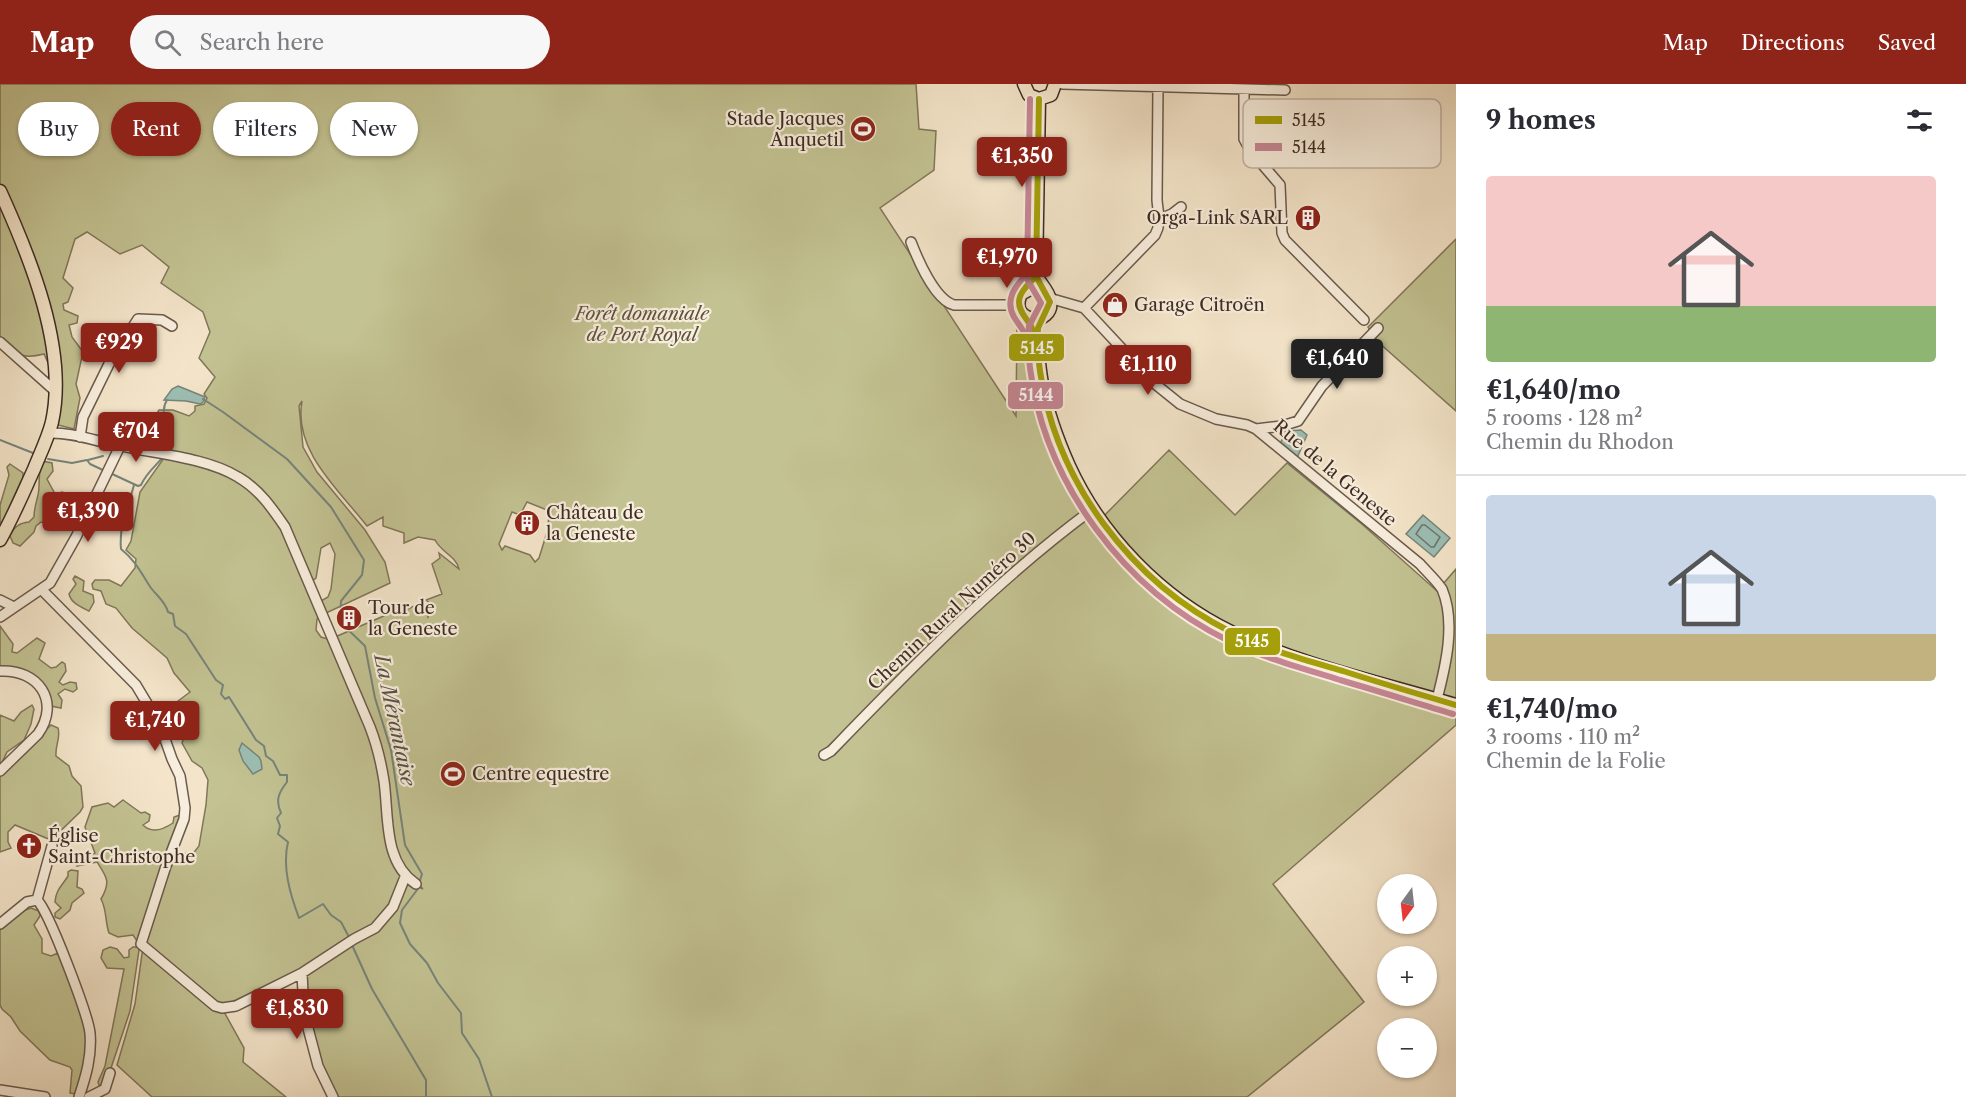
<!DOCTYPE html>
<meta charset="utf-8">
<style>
body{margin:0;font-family:"Libre Caslon Text",serif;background:#f7f7f7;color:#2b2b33;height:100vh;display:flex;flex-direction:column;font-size:22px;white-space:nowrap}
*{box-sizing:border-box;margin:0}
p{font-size:20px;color:#7c7c81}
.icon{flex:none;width:33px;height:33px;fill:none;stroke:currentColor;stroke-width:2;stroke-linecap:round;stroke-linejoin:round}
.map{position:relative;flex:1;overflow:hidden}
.panel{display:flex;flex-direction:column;background:#fff;width:510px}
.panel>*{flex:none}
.banner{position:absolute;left:18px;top:18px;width:570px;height:54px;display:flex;gap:12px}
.needle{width:39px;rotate:195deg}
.buttons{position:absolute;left:1377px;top:790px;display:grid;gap:12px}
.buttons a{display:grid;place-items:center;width:60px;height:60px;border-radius:50%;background:#fff;box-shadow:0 2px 4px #0004;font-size:30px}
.price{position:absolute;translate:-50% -51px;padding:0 14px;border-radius:6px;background:#8f2418;color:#fff;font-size:20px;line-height:39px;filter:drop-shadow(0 2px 3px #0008)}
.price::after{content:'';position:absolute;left:50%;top:36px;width:18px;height:14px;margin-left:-9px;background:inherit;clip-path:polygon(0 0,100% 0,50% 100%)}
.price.selected{background:#222;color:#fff}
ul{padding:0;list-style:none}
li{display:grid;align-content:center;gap:12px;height:318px;padding:0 30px}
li+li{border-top:2px solid #e1e1e2}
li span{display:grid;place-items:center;height:186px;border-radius:6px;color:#555}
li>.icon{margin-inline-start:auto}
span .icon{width:108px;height:108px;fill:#fffc;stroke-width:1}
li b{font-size:26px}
h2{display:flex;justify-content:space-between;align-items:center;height:72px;padding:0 30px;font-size:26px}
.chip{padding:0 21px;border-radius:27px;background:#fff;box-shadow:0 2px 4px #0004;font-size:21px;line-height:54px}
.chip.selected{background:#8f2418;color:#fff}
header{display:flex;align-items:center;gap:36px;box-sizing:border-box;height:84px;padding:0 30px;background:#8f2418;color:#fff}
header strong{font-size:28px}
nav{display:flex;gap:33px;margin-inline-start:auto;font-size:21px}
.search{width:420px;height:54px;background:#f7f7f7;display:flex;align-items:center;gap:15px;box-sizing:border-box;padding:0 21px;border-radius:33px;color:#7c7c81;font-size:22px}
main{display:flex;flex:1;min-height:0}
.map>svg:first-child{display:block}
.green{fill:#c3c292;stroke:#80775a;stroke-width:1.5;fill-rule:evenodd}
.water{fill:#9cbfb4;stroke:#76847a;stroke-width:1.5}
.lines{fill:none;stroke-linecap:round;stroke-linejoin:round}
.shore{stroke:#6c766c;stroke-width:1.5}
.stream{stroke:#76847a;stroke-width:2}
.minor-casing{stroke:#6b5a4d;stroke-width:12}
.major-casing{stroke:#3d2c23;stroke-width:15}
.minor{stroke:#f8eedd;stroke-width:9}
.major{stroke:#f4e5ca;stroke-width:12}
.bus-1-casing{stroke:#f8eedd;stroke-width:10}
.bus-2-casing{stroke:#f8eedd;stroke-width:10}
.bus-1{stroke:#a5a00a;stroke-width:6}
.bus-2{stroke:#c68694;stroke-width:6}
.labels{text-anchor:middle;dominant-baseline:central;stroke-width:4.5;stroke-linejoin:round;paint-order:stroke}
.poi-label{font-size:18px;fill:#3d2c23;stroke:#f8eedd;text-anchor:start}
.park-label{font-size:18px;font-style:italic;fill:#5e523f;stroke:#f8eedd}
.street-label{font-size:18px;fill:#3d2c23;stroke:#f8eedd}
.water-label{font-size:20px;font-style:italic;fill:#555147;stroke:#f8eedd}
.key{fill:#f8eedd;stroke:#c0b4a5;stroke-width:1.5}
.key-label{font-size:16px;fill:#3d2c23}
.line-badge{stroke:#f8eedd;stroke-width:2}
.badge-label{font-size:16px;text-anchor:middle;font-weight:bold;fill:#fff}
</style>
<header>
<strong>Map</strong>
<div class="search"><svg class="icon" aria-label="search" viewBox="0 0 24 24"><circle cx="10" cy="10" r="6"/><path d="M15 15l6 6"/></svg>Search here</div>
<nav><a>Map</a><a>Directions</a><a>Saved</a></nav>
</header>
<main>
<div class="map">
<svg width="1456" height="1013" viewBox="0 0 1456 1013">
<rect width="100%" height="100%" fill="#f4e5ca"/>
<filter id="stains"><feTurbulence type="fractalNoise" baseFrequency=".00333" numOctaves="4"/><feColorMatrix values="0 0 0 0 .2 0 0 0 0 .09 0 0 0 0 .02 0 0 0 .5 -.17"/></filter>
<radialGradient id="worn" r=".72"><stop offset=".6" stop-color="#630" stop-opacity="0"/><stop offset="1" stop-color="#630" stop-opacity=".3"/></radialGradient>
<!-- green -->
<path class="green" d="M 0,0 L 916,0 L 919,45 L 936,47 L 934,86 L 880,124 L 1016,332 L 1017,236 L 1025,243 L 1032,255 L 1041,317 L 1097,439 L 1169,366 L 1235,431 L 1287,379 L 1363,441 L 1437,507 L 1456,485 L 1456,641 L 1273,800 L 1364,918 L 1247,1013 L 336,1013 L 321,982 L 306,923 L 303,893 L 348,862 L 376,847 L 406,796 L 423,805 L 400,780 L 391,750 L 381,671 L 335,553 L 393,528 L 406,526 L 416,521 L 426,525 L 428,533 L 433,522 L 426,516 L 442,510 L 432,480 L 440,474 L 439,469 L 459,485 C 457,473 441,468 435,456 L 418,453 L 404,459 L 404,449 L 383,442 L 383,433 L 367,442 C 339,406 293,367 302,317 L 299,322 L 303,363 L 317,388 L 365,446 L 385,478 L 390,499 L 324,530 L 319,518 L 328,513 L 331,505 L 335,470 L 330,459 L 321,464 L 316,494 L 311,498 L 302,479 L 254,402 L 163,368 L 162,364 L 127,356 L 129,348 L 141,337 L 165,344 L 164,340 L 156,331 L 159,326 L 173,326 L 189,332 L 195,327 L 195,322 L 204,320 L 207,314 L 204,310 L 215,293 L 199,274 L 210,248 L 203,228 L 161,199 L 169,183 L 142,161 L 120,170 L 87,148 L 75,155 L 63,194 L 73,204 L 68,218 L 63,220 L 64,226 L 78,232 L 77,239 L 69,241 L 72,253 L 83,268 L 76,300 L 80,314 L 74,345 L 58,341 L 61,307 L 44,270 C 20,276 17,270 0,254 ZM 527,418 L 552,428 L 549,428 L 548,445 L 539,474 L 535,478 L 530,471 L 505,462 L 502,466 L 499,460 L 512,428 L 520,431 Z
M 1456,155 L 1456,327 L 1378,258 L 1368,243 Z
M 164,374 C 182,378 205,380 222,387 C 280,411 298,481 321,533 L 317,535 L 316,546 L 321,553 L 331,556 L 369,645 L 403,794 L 390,823 L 373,843 L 313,880 L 223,922 L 217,920 L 144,860 L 175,767 L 192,771 L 199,762 L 206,721 L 208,696 L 202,684 L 192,677 L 182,659 L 184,653 L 179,643 L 169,643 L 161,630 L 190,608 L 174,589 L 167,574 L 132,544 L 116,524 L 106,520 L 101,507 L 93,505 L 92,500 L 95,496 L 109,496 L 121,502 L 135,484 L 136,475 L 126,466 L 131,457 L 140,408 Z
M 42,377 L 52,379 L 53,387 L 47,395 L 54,408 L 57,410 L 62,408 L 68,410 L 68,414 L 65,417 L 57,421 L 56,442 L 51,443 L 49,440 L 41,438 L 36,442 L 34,448 L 20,462 L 13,459 L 10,452 C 14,443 19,439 29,438 L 34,433 C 34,421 39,413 39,403 C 39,394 39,387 42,377 Z
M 10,380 L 23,389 L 23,402 L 18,404 L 6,435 L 0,439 L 0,450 L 0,421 L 9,391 L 7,383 Z
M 75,492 L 84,497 L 83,507 L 93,511 L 94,518 L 89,527 C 81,523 71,519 69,510 L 76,500 L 73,495 Z
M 0,542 L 13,560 L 12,568 L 17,569 L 37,554 L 45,559 L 39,575 L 51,584 L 56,583 L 62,578 L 65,580 L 66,587 L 59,598 L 63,601 L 70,598 L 76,599 L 77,605 L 73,608 L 65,605 L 58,610 L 62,616 L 61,624 L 51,622 L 36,595 L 0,585 Z
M 32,621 L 34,625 L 31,640 L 24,656 L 7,668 L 0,683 L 0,631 L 14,637 L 21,628 Z
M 51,641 L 58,644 C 61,654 55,661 56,672 L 69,682 L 72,692 L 81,702 L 83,723 L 80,728 L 51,756 L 15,741 L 8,748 L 8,758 L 11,764 L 0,768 L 0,692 Z
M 123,716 L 141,729 L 145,728 L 150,731 L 149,737 L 143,741 C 152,750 164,745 173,739 L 174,733 L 180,731 L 182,735 L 142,847 L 137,857 L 133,851 L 118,853 L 109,849 C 105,838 107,826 101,815 C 111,798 107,793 97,778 L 77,782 L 79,777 L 95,769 L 85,743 L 92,723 L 108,719 L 114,723 Z
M 71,786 L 78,787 L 77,803 L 82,805 L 84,809 L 72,819 L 70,826 L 60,835 L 55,833 L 55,829 L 61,824 L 55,818 C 56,805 62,802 68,792 L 68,788 Z
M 31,824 L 39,827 L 40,832 L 34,841 L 42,855 L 42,869 L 51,872 L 58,869 L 87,945 L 87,974 L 76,1010 L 70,1009 L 72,986 L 70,983 L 50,976 L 20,947 L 11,933 L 2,925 L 0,921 L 0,846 L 22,827 Z
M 110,863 L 117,865 L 124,874 L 129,873 L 129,866 L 133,863 L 138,863 L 139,866 L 130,927 L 106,999 L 103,1002 L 99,1001 L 98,998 L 105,982 L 124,885 L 107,884 L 101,874 L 103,866 Z
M 143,863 L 223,926 L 244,964 L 243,978 L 286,1013 L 152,1013 L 117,981 L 135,920 Z"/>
<!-- water -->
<path class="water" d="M 178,302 L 205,313 L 203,318 L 200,320 L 186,317 L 164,316 L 172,305 Z
M 1301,346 L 1307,351 L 1297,374 L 1280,360 L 1286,347 Z
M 1423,431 L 1450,454 L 1434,473 L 1406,450 Z
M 242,659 L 259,673 L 261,677 L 262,685 L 253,690 L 243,677 L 239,666 Z"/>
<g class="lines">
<!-- shore -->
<path class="shore" d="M 1422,441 L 1425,441 L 1440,453 L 1434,463 L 1431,463 L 1416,450 Z"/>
<!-- stream -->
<path class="stream" d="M 203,315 L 223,328 L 287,375 L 331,423 L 364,476 L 362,491 L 341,517 L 340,538 L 365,562 L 375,614 L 391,666 L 405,761 L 422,790 L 417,806 L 402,826 L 400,839 L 410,860 L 427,879 L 438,899 L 461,929 L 462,949 L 479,975 L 492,1013
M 0,356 L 33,369
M 166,367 L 171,350 C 166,338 160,327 167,316
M 48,375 L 72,379 L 87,376 L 90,380 L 105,387
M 88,376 L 103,372
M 110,389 L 138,402 L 141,401 C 147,388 155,383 164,372
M 134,401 L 130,415 L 118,422 C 126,437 119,449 121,465 C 136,477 141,489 151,504 C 158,513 165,517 168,528 L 173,530 L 175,542 L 186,550 L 216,596 L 223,601 L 221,610 L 225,615 L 229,613 L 256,656 L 264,662 L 266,672 L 273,677 L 280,691 L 287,691 L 287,698 C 279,708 275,716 281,729 L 277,734 L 280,742 L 278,750 L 288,758 C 282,783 290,810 299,834 L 323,820 L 331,831 L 341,838 L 350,855
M 352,861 L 372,905 L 426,996 L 426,1013"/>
<!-- minor casing -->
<g class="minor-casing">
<path id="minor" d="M 1062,0 L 1285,6
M 1244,5 L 1244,55 L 1250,66 L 1280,101 L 1282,149 L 1285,156 L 1364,236
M 1160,135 L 1172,130 L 1181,123
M 911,158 C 918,176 935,216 954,221 L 1019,221
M 1049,214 L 1084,224 L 1154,299 L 1180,320 L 1216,335 L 1247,341 L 1256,345 L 1420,480 C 1427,488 1436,496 1442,505 C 1456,538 1446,581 1437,615
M 1084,224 L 1155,151 C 1162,138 1158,130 1157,116 L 1158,2
M 0,258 L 55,307
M 1256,345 L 1282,342 L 1298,337 L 1322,302 L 1378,244
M 49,349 C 72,348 98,358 122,362 C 157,370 207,374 238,393 C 259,405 272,424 285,443 L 370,643 C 377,661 381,678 384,697 C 389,732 383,778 416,800
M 80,353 L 83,333 L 109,280 L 138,235 L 162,236 L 172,242
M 42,506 L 136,601 L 160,641 L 172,675 L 180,692 L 185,724 L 184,735 L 166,782 L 141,860 L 215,922 L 222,924 L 236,922 L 302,889 L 354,855 L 375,844 L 393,823 L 405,793
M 0,516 L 14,523
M 0,533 L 50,499 L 76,453 L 120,362
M 0,587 C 38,585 61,617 38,650 L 0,687
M 824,671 L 831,667 C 913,582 998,495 1093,425
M 37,816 C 49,827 88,931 90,949 C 92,972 86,992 79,1013
M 37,816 L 52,762
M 0,840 L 27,818 L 37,816
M 302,889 L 304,929 L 318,982 L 333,1013
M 0,1006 L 45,1013
M 89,1013 L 105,1005 L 110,989"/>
</g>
<!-- major casing -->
<g class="major-casing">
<path id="major" d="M 1024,0 L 1029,11 L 1039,15 L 1051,11 L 1055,0
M 1039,15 L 1036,192 C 1040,199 1049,208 1050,216 C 1055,243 1007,240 1021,210 L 1032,204 L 1044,206
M 0,107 C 30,173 68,265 52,338 C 48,354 40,370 34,385 C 23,409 13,433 0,456
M 1027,234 C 1030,241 1034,248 1036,255 C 1039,271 1039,288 1043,304 C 1048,331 1058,357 1069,382 C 1101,452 1161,514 1231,548 C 1300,581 1382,599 1456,621"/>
</g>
<!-- minor -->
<use href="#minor" class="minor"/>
<!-- major -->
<use href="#major" class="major"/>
<!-- bus-1 casing -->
<g class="bus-1-casing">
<path id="bus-1" d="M 1039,15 L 1036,192 C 1030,199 1019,208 1019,218 C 1019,228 1027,235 1031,242 C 1037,256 1038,272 1040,287 C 1056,398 1131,498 1231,548 C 1267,566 1305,576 1343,587 C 1380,599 1418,610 1456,621
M 1036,172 L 1036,192 L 1050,218 L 1038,244 L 1037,268"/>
</g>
<!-- bus-2 casing -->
<g class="bus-2-casing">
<path id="bus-2" d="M 1030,15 L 1027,189 C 1016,202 1004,215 1014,233 C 1017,238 1021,243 1024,248 C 1028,260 1029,272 1030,284 C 1045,399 1124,506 1229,557 C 1264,574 1302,584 1340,596 C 1378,607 1416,619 1453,630
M 1027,172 L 1027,195 L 1041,219 L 1029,242 L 1028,269"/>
</g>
<!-- bus-1 -->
<use href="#bus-1" class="bus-1"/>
<!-- bus-2 -->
<use href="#bus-2" class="bus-2"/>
</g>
<!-- icons -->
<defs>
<g id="stadium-disc" transform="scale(1.35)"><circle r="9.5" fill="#8f2418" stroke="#f8eedd"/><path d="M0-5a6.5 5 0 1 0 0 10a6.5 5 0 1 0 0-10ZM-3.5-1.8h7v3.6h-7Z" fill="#fff"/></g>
<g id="building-disc" transform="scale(1.35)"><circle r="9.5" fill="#8f2418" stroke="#f8eedd"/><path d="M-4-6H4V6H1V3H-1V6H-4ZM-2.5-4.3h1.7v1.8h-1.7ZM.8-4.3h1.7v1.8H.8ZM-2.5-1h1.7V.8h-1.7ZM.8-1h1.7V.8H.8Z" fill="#fff"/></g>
<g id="shop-disc" transform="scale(1.35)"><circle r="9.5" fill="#8f2418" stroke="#f8eedd"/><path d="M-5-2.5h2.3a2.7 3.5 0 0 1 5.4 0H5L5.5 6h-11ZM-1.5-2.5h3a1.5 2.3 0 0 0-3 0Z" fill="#fff"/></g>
<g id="church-disc" transform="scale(1.35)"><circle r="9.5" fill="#8f2418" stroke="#f8eedd"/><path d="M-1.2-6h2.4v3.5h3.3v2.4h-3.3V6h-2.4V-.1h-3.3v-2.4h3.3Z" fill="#fff"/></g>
</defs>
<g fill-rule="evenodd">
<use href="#stadium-disc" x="863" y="45"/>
<use href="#building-disc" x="1308" y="134"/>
<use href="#shop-disc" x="1115" y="221"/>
<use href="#building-disc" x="527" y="439"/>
<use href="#building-disc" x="349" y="534"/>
<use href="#stadium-disc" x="453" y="690"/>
<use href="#church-disc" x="29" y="762"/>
</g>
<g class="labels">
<!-- poi labels -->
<g class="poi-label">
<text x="844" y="35" text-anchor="end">Stade Jacques<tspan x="844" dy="21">Anquetil</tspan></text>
<text x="1288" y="134" text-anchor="end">Orga-Link SARL</text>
<text x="1134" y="221">Garage Citroën</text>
<text x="546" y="429">Château de<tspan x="546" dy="21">la Geneste</tspan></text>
<text x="368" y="524">Tour de<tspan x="368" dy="21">la Geneste</tspan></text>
<text x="472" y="690">Centre equestre</text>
<text x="48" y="752">Église<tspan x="48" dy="21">Saint-Christophe</tspan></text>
</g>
<!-- park labels -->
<g class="park-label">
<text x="642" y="230">Forêt domaniale<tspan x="642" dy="21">de Port Royal</tspan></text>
</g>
<!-- street labels -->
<g class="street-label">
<text transform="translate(1335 389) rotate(40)">Rue de la Geneste</text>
<text transform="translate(952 527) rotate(-43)">Chemin Rural Numéro 30</text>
</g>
<!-- water labels -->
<g class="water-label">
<text transform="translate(395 636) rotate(78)">La Mérantaise</text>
</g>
</g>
<!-- legend -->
<rect x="1243" y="15" width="198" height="69" rx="9" class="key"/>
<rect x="1255" y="32" width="27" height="8" fill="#a5a00a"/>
<rect x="1255" y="59" width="27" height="8" fill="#c68694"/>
<g class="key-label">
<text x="1292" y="42">5145</text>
<text x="1292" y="69">5144</text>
</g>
<g class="line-badge">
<rect x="1008" y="249" width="57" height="29" rx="6" fill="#a5a00a"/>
<rect x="1007" y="297" width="57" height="29" rx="6" fill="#c68694"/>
<rect x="1224" y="543" width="57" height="29" rx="6" fill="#a5a00a"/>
</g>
<g class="badge-label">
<text x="1037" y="270">5145</text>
<text x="1036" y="317">5144</text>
<text x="1252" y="563">5145</text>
</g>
<rect width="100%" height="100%" filter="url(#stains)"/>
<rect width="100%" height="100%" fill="url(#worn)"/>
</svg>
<div class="buttons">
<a><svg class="needle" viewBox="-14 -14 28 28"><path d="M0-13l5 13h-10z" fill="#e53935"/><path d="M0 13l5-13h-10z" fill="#7c7c81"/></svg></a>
<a>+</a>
<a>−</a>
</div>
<b class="price" style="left:1022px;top:104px">€1,350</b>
<b class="price" style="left:1007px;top:205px">€1,970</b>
<b class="price" style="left:119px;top:290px">€929</b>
<b class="price selected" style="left:1337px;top:306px">€1,640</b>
<b class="price" style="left:1148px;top:312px">€1,110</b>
<b class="price" style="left:136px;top:379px">€704</b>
<b class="price" style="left:88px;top:459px">€1,390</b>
<b class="price" style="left:155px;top:668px">€1,740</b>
<b class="price" style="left:297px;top:956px">€1,830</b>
<div class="banner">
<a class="chip">Buy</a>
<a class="chip selected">Rent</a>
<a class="chip">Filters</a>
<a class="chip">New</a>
</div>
</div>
<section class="panel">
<h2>9 homes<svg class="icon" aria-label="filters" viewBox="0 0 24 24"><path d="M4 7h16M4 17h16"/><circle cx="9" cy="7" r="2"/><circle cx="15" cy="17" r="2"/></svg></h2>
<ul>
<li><span style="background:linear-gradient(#f6c9c9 70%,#8fb573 0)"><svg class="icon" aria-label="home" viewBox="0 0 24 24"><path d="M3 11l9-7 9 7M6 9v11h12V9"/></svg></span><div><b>€1,640/mo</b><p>5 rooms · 128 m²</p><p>Chemin du Rhodon</p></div></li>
<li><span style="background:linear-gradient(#c9d6e8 75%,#c2b280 0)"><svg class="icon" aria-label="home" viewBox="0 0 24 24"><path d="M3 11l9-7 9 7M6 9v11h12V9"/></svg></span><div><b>€1,740/mo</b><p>3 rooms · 110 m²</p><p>Chemin de la Folie</p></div></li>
</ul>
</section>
</main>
